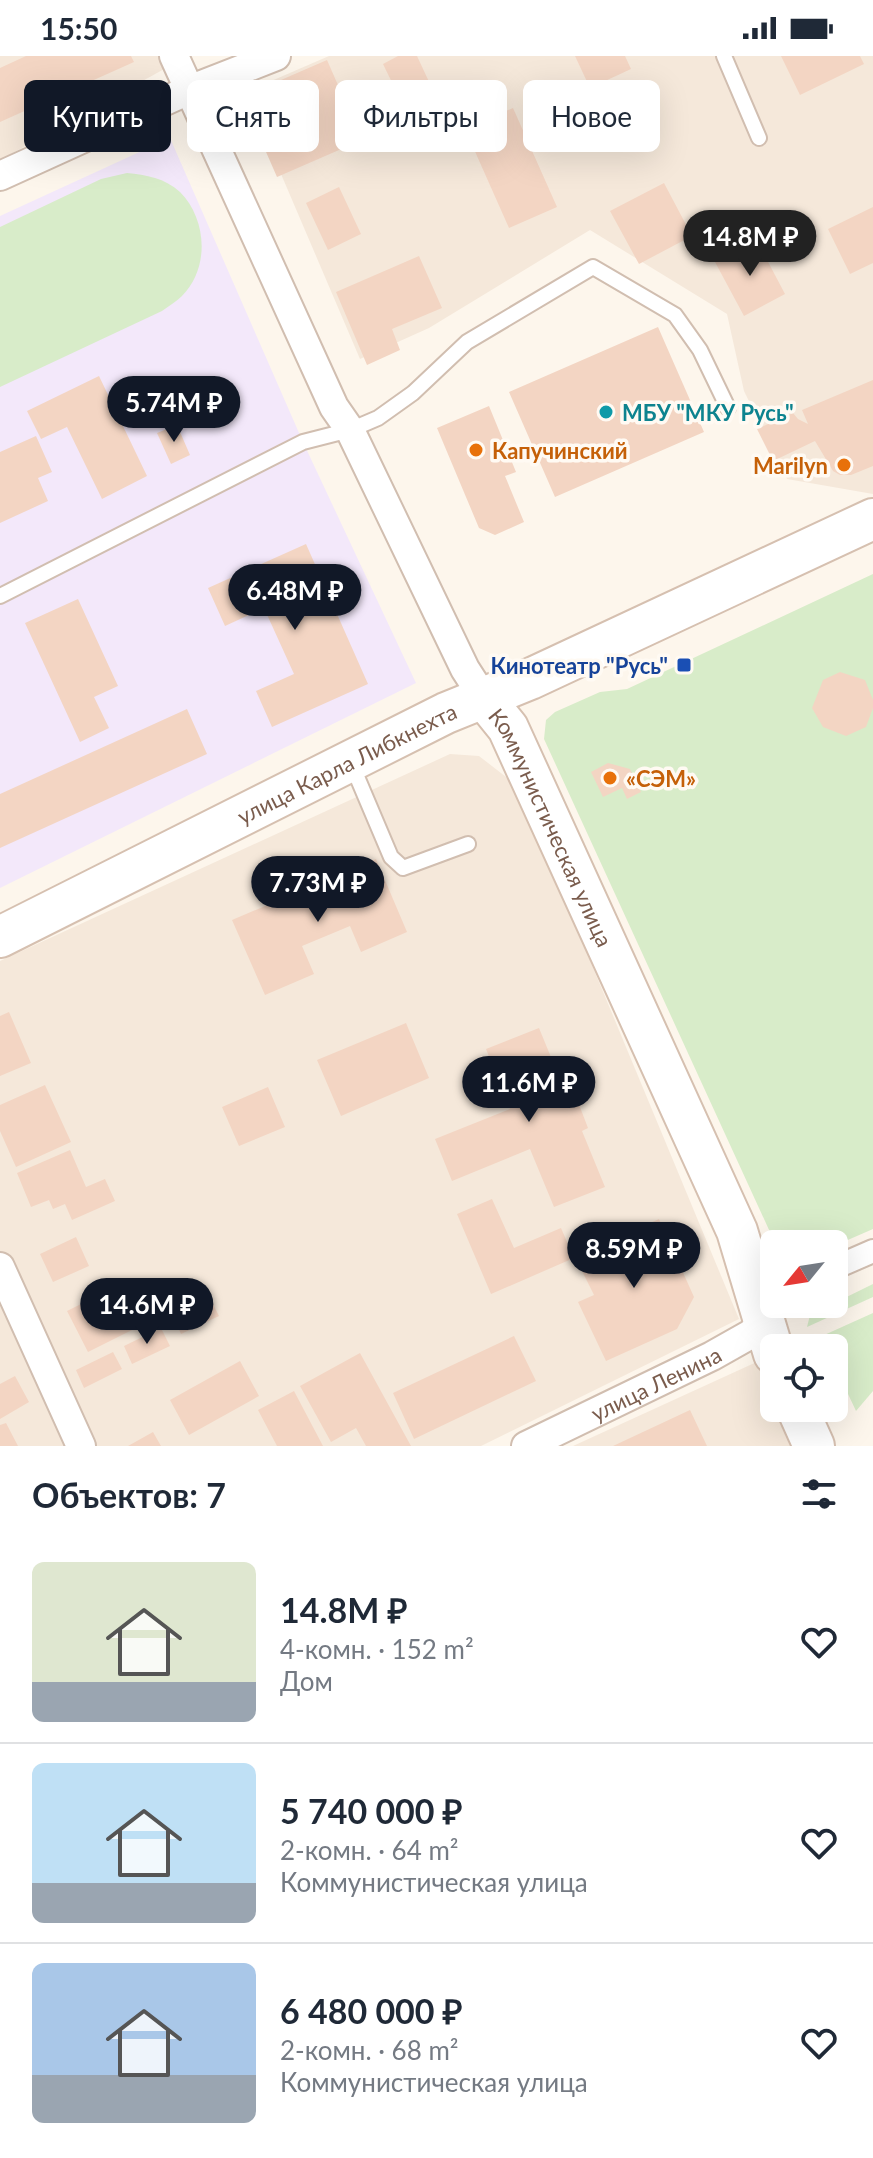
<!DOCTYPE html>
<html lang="ru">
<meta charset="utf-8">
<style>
body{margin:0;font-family:Lato,sans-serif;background:#f6f6f7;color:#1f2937;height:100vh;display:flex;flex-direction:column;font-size:30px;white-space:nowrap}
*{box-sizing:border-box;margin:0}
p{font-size:26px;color:#747a83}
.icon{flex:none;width:44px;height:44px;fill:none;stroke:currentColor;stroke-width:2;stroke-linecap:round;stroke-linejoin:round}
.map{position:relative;height:1390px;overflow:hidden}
.panel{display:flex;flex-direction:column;background:#fff;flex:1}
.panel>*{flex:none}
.banner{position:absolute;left:24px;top:24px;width:826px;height:72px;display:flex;gap:16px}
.needle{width:52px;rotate:240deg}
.tools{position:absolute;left:760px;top:1174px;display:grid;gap:16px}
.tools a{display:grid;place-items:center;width:88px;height:88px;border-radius:12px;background:#fff;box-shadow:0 8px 32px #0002;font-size:40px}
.price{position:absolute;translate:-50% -68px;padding:0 18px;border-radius:28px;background:#111827;color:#fff;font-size:26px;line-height:52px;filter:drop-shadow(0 2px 4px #0008)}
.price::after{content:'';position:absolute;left:50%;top:48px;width:24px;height:18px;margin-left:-12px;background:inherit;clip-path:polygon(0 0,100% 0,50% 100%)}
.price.active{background:#222;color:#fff}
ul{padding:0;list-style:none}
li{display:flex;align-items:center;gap:24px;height:200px;padding:0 32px}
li+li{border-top:2px solid #e0e1e3}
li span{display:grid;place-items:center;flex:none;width:224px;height:160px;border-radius:12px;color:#555}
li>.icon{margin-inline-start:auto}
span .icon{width:96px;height:96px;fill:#fffc;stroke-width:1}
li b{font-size:34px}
h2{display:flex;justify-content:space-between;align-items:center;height:96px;padding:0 32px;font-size:34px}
.tag{padding:0 28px;border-radius:12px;background:#fff;box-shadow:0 8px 32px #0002;font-size:28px;line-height:72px}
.tag.active{background:#111827;color:#fff}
.status{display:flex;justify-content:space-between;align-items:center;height:56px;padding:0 40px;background:#fff;direction:ltr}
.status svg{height:22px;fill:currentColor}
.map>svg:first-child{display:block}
.residential{fill:#f5e8da}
.education{fill:#f3e8fa}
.green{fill:#d8ecc9}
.building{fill:#f3d5c3}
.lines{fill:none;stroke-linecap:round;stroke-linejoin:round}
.service-casing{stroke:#d1beb0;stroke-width:18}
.pedestrian-casing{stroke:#d1beb0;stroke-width:26}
.minor-casing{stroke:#d1beb0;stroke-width:32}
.secondary-casing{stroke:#d6c0b0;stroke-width:44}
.service{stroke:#fff;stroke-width:14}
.pedestrian{stroke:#fff;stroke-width:22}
.minor{stroke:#fff;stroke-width:28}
.secondary{stroke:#fff;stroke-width:40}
.culture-dot{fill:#0f9aa8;stroke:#fffaf3;stroke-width:3}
.food-dot{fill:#e8710a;stroke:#fffaf3;stroke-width:3}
.transit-dot{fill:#1a4fb4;stroke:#fffaf3;stroke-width:3}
.labels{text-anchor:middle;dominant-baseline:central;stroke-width:7;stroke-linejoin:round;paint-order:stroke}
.culture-label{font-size:22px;font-weight:bold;fill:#0d838f;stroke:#fffaf3;text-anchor:start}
.food-label{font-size:22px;font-weight:bold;fill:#c56008;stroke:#fffaf3;text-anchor:start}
.transit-label{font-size:22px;font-weight:bold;fill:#164399;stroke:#fffaf3;text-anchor:end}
.street-label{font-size:22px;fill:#7a5c4d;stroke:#fffaf3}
</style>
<div class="status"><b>15:50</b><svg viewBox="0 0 49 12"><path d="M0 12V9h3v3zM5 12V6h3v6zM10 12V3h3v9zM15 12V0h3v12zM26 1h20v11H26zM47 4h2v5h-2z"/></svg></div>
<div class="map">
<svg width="873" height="1390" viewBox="0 0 873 1390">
<rect width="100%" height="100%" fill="#fdf6ec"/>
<!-- residential -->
<path class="residential" d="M 0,0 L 160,0 L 166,12 L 0,104 Z
M 329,0 L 873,0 L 873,438 L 787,423 L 744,335 L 727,258 L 590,174 L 429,272 L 360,303 L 246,36 Z
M 450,698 L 479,700 L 510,724 L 535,772 L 739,1263 L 481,1390 L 0,1390 L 0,905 Z
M 761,1304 L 774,1333 L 774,1352 L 783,1352 L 799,1390 L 573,1390 Z"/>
<!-- education -->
<path class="education" d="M 170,82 L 303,386 L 416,627 L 0,832 L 0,160 Z"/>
<!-- green -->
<path class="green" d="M 127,117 C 146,119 165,122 180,136 C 207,163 210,212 182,240 C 177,245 169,250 162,255 L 0,331 L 0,171 L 101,123 Z
M 873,518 L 873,1173 L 834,1190 L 834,1188 L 778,1188 L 770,1176 L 544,683 L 546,664 L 555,656 L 600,636 L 627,633 Z
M 873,1228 L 873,1241 L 807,1271 L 810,1259 Z
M 873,1257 L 873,1335 L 856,1355 L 834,1308 L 834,1292 L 827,1292 L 822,1280 Z"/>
<!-- building -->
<path class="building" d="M 26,0 L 131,0 L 134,6 L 0,66 L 0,12 Z
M 398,0 L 417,0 L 431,30 L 401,45 L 383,8 Z
M 575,0 L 625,0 L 631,13 L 590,32 Z
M 781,0 L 860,0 L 864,8 L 800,39 Z
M 327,4 L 362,84 L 277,121 L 242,41 Z
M 513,52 L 557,151 L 509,172 L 465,73 Z
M 664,127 L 692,180 L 639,208 L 610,155 Z
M 339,131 L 361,178 L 328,194 L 306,147 Z
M 873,151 L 873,207 L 850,218 L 828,173 Z
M 756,183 L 785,238 L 744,260 L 715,206 Z
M 419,200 L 442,252 L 392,273 L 400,294 L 367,309 L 336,236 Z
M 658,271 L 704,376 L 555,441 L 509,336 Z
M 99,320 L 147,420 L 102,443 L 67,371 L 41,383 L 27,355 Z
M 873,324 L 873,410 L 851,419 L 840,419 L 833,415 L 815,385 L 773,405 L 757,373 L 793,357 L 798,363 L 808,368 L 802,354 Z
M 489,350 L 516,416 L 505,420 L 524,466 L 495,479 L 479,472 L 437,372 Z
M 177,369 L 190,399 L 171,408 L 157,377 Z
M 36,380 L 52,416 L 38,422 L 48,445 L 0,467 L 0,396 Z
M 306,488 L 368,628 L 272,671 L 256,635 L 294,618 L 264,552 L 225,570 L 208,532 Z
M 78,543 L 118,630 L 94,641 L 109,672 L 80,686 L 25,567 Z
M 840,616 L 865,624 L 873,644 L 873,652 L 866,671 L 846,680 L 823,671 L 812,652 L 823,624 Z
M 187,653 L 207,698 L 0,792 L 0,738 Z
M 608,707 L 630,713 L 641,736 L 627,743 L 622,732 L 603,741 L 591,716 Z
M 376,803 L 407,876 L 361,896 L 350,870 L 302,890 L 314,918 L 265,939 L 232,864 Z
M 9,956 L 31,1007 L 0,1020 L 0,960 Z
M 406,967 L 429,1022 L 341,1060 L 317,1004 Z
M 539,972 L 562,1028 L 570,1025 L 588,1072 L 582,1075 L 605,1131 L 554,1151 L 530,1093 L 452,1125 L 435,1083 L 510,1053 L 486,993 Z
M 45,1029 L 71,1086 L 16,1111 L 0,1075 L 0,1049 Z
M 268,1031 L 285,1071 L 239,1090 L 222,1051 Z
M 70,1094 L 86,1131 L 105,1123 L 115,1145 L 72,1164 L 65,1148 L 53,1153 L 49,1144 L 31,1151 L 17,1117 Z
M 492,1143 L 514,1192 L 561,1172 L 574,1202 L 491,1238 L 457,1158 Z
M 659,1163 L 694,1241 L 677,1273 L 606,1305 L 578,1246 L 594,1239 L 575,1201 Z
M 76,1181 L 89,1210 L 53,1226 L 40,1198 Z
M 129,1224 L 150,1265 L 88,1296 L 67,1255 Z
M 210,1242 L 219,1260 L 181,1278 L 173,1260 Z
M 161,1272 L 170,1290 L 132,1308 L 124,1290 Z
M 514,1280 L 536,1325 L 414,1383 L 393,1337 Z
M 113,1296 L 122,1313 L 84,1332 L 76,1314 Z
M 360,1297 L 411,1390 L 366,1390 L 356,1372 L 331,1386 L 300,1330 Z
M 240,1305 L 259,1340 L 189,1379 L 170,1344 Z
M 15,1320 L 29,1346 L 0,1363 L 0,1328 Z
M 294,1335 L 323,1390 L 277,1390 L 258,1354 Z
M 690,1354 L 707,1390 L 613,1390 Z
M 6,1367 L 18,1390 L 0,1390 L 0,1369 Z
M 153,1376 L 161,1390 L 128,1390 Z"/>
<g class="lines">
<!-- service casing -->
<g class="service-casing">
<path id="service" d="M 724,0 L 759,82
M 0,540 L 303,386 L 350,374 L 378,362 L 413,337 L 467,286 L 593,211 L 675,259 L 700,294 L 728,352
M 352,709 L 391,801 L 403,812 L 468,788"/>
</g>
<!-- pedestrian casing -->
<g class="pedestrian-casing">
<path id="pedestrian" d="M 834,1212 L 873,1195"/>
</g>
<!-- minor casing -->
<g class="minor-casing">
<g id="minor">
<path d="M 174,0 L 334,351 L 350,374 L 465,613 L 483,641"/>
<path d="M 0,120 L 189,34 L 276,0"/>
<path d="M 0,1211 L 81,1390"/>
<path id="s1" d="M 526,1390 L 712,1300 L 751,1278 L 764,1264"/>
</g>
</g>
<!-- secondary casing -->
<g class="secondary-casing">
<g id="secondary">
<path id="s2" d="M 483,641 L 508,672 L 737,1175 L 774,1298"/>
<path id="s3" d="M 0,881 L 446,657 L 530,623 L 873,463"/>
<path d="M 797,1352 L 814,1390"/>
</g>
</g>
<!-- service -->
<use href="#service" class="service"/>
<!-- pedestrian -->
<use href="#pedestrian" class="pedestrian"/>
<!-- minor -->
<use href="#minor" class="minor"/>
<!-- secondary -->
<use href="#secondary" class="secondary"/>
</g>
<!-- markers -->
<circle class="culture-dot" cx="606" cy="356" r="8"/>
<g class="food-dot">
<circle cx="476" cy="394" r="8"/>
<circle cx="844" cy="409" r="8"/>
<circle cx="610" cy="722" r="8"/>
</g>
<rect class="transit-dot" x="676" y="601" width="16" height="16" rx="4"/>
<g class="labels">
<!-- culture labels -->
<g class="culture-label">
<text x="622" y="356">МБУ "МКУ Русь"</text>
</g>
<!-- food labels -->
<g class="food-label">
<text x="492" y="394">Капучинский</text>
<text x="828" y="409" text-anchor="end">Marilyn</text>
<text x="626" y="722">«СЭМ»</text>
</g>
<!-- transit labels -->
<g class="transit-label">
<text x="668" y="609">Кинотеатр "Русь"</text>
</g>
<!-- street labels -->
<g class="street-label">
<text stroke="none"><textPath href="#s3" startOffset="388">улица Карла Либкнехта</textPath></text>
<text stroke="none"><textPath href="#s2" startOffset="148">Коммунистическая улица</textPath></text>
<text stroke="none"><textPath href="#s1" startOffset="144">улица Ленина</textPath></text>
</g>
</g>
</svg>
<div class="tools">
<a><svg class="needle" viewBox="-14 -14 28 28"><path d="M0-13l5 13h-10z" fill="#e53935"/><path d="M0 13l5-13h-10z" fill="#747a83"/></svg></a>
<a><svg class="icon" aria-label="locate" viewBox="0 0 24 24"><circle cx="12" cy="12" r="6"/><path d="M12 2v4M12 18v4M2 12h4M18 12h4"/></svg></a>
</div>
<b class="price active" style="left:750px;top:222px">14.8M ₽</b>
<b class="price" style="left:174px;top:388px">5.74M ₽</b>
<b class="price" style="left:295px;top:576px">6.48M ₽</b>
<b class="price" style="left:318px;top:868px">7.73M ₽</b>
<b class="price" style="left:529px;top:1068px">11.6M ₽</b>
<b class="price" style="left:634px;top:1234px">8.59M ₽</b>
<b class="price" style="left:147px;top:1290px">14.6M ₽</b>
<div class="banner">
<a class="tag active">Купить</a>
<a class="tag">Снять</a>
<a class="tag">Фильтры</a>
<a class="tag">Новое</a>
</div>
</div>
<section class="panel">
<h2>Объектов: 7<svg class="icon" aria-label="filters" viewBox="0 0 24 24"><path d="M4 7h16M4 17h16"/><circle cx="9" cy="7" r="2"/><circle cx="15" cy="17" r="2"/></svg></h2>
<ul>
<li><span style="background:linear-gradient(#dfe7d0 75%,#9aa5b1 0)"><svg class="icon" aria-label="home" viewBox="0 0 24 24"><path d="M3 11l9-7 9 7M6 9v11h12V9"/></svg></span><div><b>14.8M ₽</b><p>4-комн. · 152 m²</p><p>Дом</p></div><svg class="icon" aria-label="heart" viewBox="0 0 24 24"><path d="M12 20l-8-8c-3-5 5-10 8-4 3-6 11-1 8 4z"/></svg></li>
<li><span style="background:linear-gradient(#bfe0f5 75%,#9aa5b1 0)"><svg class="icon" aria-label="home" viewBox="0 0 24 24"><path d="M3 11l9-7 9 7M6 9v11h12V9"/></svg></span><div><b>5 740 000 ₽</b><p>2-комн. · 64 m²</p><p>Коммунистическая улица</p></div><svg class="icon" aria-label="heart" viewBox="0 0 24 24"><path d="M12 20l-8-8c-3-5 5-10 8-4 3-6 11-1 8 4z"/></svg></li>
<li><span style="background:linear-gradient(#a9c7e8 70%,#9aa5b1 0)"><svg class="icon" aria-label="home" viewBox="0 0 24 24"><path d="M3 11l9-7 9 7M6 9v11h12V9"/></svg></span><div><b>6 480 000 ₽</b><p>2-комн. · 68 m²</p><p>Коммунистическая улица</p></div><svg class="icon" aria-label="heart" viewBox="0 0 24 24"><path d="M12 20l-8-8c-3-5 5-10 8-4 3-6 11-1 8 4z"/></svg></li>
</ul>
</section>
